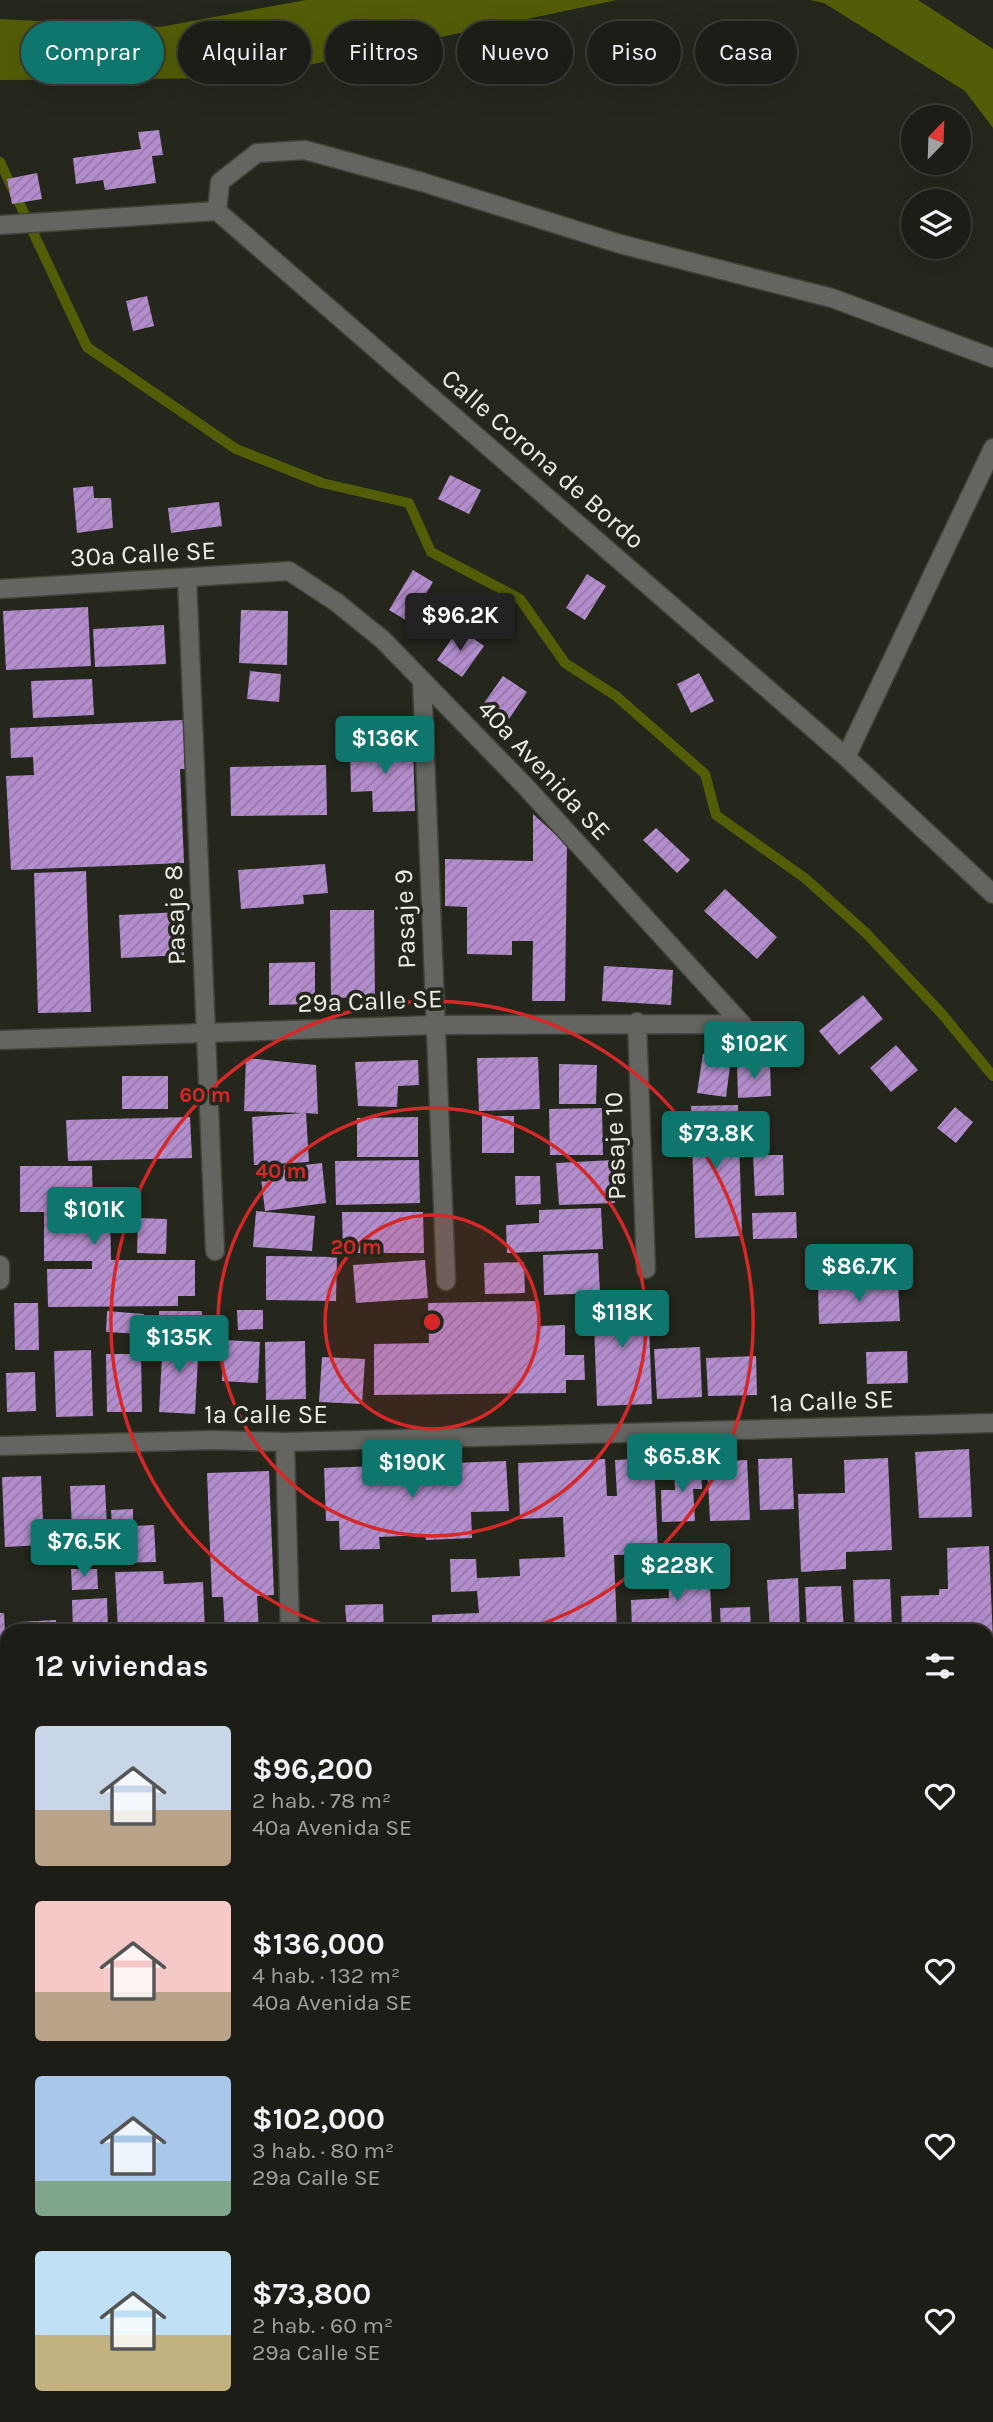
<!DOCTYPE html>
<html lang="es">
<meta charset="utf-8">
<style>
body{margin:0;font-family:Karla,sans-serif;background:#25261f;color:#f1f3f6;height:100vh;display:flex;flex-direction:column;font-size:26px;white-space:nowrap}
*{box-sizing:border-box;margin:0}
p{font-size:23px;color:#a0a2a1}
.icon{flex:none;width:38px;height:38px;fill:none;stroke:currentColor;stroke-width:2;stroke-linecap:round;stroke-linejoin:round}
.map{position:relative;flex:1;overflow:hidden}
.panel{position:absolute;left:0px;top:1624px;width:994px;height:798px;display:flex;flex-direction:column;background:#1c1d16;border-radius:21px 21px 0 0;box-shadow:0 7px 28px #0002,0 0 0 2px #3a3b35}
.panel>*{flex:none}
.guide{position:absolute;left:21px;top:21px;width:952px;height:63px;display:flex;gap:14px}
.needle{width:46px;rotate:23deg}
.fabs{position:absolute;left:901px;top:105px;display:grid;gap:14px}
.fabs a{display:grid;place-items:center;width:70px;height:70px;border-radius:50%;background:#1c1d16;box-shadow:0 7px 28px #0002,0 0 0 2px #3a3b35;font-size:35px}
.price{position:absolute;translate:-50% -60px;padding:0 16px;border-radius:7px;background:#0f766e;color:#fff;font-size:23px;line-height:46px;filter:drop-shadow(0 2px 4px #0008)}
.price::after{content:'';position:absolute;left:50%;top:42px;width:21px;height:16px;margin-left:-10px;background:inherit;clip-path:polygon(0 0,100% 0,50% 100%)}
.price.on{background:#222;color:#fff}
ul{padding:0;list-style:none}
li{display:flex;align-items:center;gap:21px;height:175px;padding:0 35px}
li span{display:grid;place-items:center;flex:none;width:196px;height:140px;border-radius:7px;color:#555}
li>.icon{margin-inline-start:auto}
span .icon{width:84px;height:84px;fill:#fffc;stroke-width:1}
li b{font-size:30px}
h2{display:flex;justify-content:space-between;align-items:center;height:84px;padding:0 35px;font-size:30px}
.pill{padding:0 24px;border-radius:32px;background:#1c1d16;box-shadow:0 7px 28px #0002,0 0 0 2px #3a3b35;font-size:24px;line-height:63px}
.pill.on{background:#0f766e;color:#fff}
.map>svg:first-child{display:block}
.water{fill:#535d07}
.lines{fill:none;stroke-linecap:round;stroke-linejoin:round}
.stream{stroke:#535d07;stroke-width:10}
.building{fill:url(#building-hatch)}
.service-casing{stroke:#414339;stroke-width:21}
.minor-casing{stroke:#414339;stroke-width:21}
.service{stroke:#646560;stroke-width:18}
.minor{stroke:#646560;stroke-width:18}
.ring{fill:none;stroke:#d62828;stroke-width:3.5}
.labels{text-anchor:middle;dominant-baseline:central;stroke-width:7;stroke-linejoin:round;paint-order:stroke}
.street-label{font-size:26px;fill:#ecede6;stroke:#25271d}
.centre{fill:#d62828;stroke:#25271d;stroke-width:3.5}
.ring-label{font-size:21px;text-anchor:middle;font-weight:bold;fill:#d62828;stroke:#25271d;stroke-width:7;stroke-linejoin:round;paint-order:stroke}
</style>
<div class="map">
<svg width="993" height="2422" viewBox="0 0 993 2422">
<defs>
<pattern id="building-hatch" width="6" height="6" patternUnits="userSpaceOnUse" patternTransform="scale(1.75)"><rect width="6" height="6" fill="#b48dce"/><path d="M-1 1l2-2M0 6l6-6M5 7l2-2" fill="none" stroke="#9378a5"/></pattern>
</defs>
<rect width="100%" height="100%" fill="#25271d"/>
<!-- water -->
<path class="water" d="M 306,0 L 617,0 L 247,78 L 0,80 L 0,19 L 160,27 Z
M 810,0 L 918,0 L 993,49 L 993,128 L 965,91 L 824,3 Z"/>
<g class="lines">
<!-- stream -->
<path class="stream" d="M 0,162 L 87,347 L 236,449 L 322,483 L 409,503 L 431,552 L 520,599 L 565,663 L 616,696 L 705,774 L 716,815 L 806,879 L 866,933 L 942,1014 L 993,1076"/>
</g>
<!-- building -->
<path class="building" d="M 159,130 L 163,155 L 152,156 L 156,183 L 105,190 L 103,180 L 76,184 L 73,158 L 141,149 L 138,132 Z
M 37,173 L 42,199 L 12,204 L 7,179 Z
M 147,296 L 154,326 L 133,331 L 126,301 Z
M 450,475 L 481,490 L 469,514 L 438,499 Z
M 93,486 L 94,498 L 111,498 L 113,528 L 77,533 L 73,488 Z
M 219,502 L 222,526 L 171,533 L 168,508 Z
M 413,570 L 433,582 L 409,622 L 389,610 Z
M 587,574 L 606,586 L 585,620 L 566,608 Z
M 88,607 L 91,666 L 6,670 L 3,611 Z
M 241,610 L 288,611 L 287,665 L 239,663 Z
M 164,625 L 166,664 L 95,667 L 93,629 Z
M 459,628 L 484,646 L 462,677 L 437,660 Z
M 250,671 L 281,674 L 279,702 L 247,699 Z
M 699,673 L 714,701 L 691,713 L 677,684 Z
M 503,676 L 527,692 L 509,719 L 484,703 Z
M 92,679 L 94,715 L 33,718 L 31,681 Z
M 183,720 L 185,769 L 180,769 L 184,863 L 11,870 L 6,776 L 34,775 L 33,757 L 11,758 L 10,728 Z
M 413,744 L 415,811 L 373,812 L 372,791 L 351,792 L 350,746 Z
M 326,765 L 327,815 L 231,816 L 230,767 Z
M 533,814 L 567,845 L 565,1001 L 532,1001 L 533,941 L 512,941 L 512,955 L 467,954 L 467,907 L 445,906 L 445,859 L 533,861 Z
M 656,828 L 690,860 L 677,873 L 643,840 Z
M 325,864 L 328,893 L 303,895 L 304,904 L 241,909 L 238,870 Z
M 86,871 L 91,1012 L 38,1013 L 34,873 Z
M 725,889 L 777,937 L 757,959 L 704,911 Z
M 330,910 L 374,910 L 375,997 L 331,998 Z
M 181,912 L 184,955 L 121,958 L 119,915 Z
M 315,962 L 315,1004 L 269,1005 L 269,963 Z
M 604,966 L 673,970 L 671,1005 L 602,1001 Z
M 863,995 L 883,1019 L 839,1055 L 819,1031 Z
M 896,1045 L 918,1070 L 891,1092 L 870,1068 Z
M 703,1054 L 731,1058 L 726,1097 L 697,1093 Z
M 538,1057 L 540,1109 L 479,1111 L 477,1058 Z
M 246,1058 L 316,1065 L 318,1114 L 306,1113 L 309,1162 L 254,1165 L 252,1117 L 303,1113 L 244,1111 Z
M 418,1060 L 419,1085 L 398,1086 L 397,1107 L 358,1106 L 355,1062 Z
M 559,1064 L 597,1065 L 596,1104 L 559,1104 Z
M 737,1064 L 770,1064 L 771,1096 L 738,1098 Z
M 122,1076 L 168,1076 L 168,1109 L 122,1109 Z
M 738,1105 L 742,1236 L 695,1238 L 691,1106 Z
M 955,1107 L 973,1122 L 956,1143 L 937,1128 Z
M 602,1108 L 603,1155 L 550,1155 L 549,1109 Z
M 482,1116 L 514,1116 L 514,1153 L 482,1153 Z
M 190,1117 L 192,1158 L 68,1161 L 66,1120 Z
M 418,1117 L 418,1157 L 357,1157 L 357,1118 Z
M 753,1155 L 783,1155 L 784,1195 L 755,1196 Z
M 419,1160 L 420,1203 L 336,1205 L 335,1161 Z
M 613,1160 L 615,1203 L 559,1205 L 556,1163 Z
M 322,1163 L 326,1203 L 265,1211 L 260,1170 Z
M 20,1166 L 92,1166 L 93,1212 L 110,1212 L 111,1260 L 195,1260 L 195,1296 L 178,1296 L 178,1306 L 48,1307 L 47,1269 L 92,1269 L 92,1261 L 44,1261 L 44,1212 L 20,1212 Z
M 515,1176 L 540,1176 L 541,1204 L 516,1205 Z
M 601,1208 L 603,1249 L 507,1253 L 506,1225 L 539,1223 L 539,1210 Z
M 256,1211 L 315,1216 L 312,1251 L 253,1247 Z
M 342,1212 L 423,1212 L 424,1253 L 343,1253 Z
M 796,1212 L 797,1238 L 753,1239 L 752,1213 Z
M 138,1218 L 167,1219 L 166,1254 L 137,1253 Z
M 598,1253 L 600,1293 L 544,1295 L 543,1255 Z
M 266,1256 L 337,1257 L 336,1301 L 266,1300 Z
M 425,1260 L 428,1298 L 356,1303 L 353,1265 Z
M 524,1262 L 525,1293 L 485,1294 L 484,1263 Z
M 898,1284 L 900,1321 L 819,1324 L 818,1287 Z
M 648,1295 L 652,1404 L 597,1406 L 593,1297 Z
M 539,1301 L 540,1326 L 565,1325 L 565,1355 L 584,1355 L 585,1380 L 566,1380 L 566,1393 L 374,1395 L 374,1344 L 429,1343 L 428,1303 Z
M 14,1303 L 38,1303 L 39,1350 L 15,1350 Z
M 237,1310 L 263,1310 L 263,1329 L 238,1330 Z
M 107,1311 L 144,1314 L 142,1334 L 106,1332 Z
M 159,1311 L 202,1311 L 202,1332 L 159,1332 Z
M 163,1337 L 199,1339 L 195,1414 L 159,1412 Z
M 224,1340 L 260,1342 L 258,1383 L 222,1381 Z
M 305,1341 L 306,1399 L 266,1400 L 265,1342 Z
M 700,1347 L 702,1397 L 657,1399 L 654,1349 Z
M 91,1350 L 93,1416 L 56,1417 L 54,1351 Z
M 907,1351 L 908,1383 L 867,1384 L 866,1352 Z
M 106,1354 L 141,1354 L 142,1412 L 107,1412 Z
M 756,1356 L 757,1395 L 708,1396 L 706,1358 Z
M 322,1357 L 365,1359 L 362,1404 L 319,1402 Z
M 35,1372 L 36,1411 L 7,1412 L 6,1373 Z
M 969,1449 L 972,1517 L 919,1518 L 915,1452 Z
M 654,1458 L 658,1554 L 614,1555 L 617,1631 L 432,1631 L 432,1615 L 479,1613 L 477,1591 L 451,1592 L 450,1559 L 476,1559 L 477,1578 L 520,1576 L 519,1559 L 565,1557 L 563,1517 L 520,1519 L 518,1463 L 605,1459 L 607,1496 L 617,1496 L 615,1460 Z
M 792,1458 L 794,1509 L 760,1510 L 758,1459 Z
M 888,1458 L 892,1550 L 846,1552 L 846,1569 L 801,1572 L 798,1494 L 845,1493 L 844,1460 Z
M 747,1460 L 750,1520 L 710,1521 L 707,1462 Z
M 506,1461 L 509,1511 L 471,1512 L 472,1538 L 426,1540 L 425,1535 L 379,1537 L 380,1549 L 340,1550 L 339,1521 L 326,1521 L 324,1468 Z
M 701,1464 L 702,1489 L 693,1489 L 695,1521 L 662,1522 L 661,1490 L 675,1490 L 674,1465 Z
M 269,1471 L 274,1595 L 257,1596 L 259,1631 L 225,1631 L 223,1597 L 212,1597 L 207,1473 Z
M 41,1476 L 44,1545 L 5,1547 L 2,1477 Z
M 105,1485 L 107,1527 L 72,1528 L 70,1486 Z
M 133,1509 L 133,1526 L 154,1525 L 156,1562 L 114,1563 L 111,1510 Z
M 989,1546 L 993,1641 L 987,1641 L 987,1631 L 902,1631 L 901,1596 L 939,1595 L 939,1589 L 948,1589 L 947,1548 Z
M 709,1565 L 712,1626 L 697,1627 L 697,1631 L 632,1631 L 631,1600 L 669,1598 L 668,1567 Z
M 71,1569 L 97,1569 L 98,1589 L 72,1590 Z
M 163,1571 L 164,1584 L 203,1582 L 205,1631 L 118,1631 L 115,1572 Z
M 798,1578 L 800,1631 L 770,1631 L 767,1580 Z
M 890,1579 L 892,1630 L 855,1631 L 853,1580 Z
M 841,1586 L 844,1631 L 807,1631 L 805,1587 Z
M 107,1598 L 108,1631 L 73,1631 L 72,1600 Z
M 383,1604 L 384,1631 L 347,1631 L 345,1605 Z
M 750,1607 L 751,1631 L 721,1631 L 720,1608 Z
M 0,1613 L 4,1613 L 6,1656 L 0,1657 Z
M 56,1620 L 57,1631 L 19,1631 L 19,1622 Z
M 987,1679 L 993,1679 L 993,1715 L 987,1715 Z
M 7,1747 L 7,1800 L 0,1800 L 0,1748 Z
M 987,1822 L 990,1822 L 992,1870 L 987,1870 Z
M 987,1957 L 993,1957 L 993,1995 L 987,1996 Z
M 987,2002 L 993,2002 L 993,2046 L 987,2046 Z
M 0,2018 L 7,2018 L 7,2048 L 0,2048 Z
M 0,2075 L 7,2075 L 7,2114 L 0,2114 Z
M 987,2139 L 993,2139 L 993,2200 L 987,2200 Z
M 0,2153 L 7,2153 L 7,2206 L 0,2206 Z
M 7,2254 L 7,2288 L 0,2288 L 0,2255 Z
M 0,2293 L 7,2293 L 7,2337 L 0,2338 Z
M 987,2384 L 993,2384 L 993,2422 L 968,2422 L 968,2415 L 987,2415 Z
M 0,2410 L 7,2410 L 7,2415 L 17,2415 L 17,2422 L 0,2422 Z
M 39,2415 L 85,2415 L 85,2422 L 39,2422 Z
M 141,2415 L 174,2415 L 174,2422 L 141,2422 Z
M 213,2415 L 236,2415 L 237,2422 L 213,2422 Z
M 242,2415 L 265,2415 L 265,2422 L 242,2422 Z
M 534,2415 L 572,2415 L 572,2422 L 534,2422 Z
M 630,2415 L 680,2415 L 680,2422 L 630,2422 Z
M 705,2415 L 739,2415 L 739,2422 L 714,2422 Z
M 749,2415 L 781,2415 L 781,2422 L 750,2422 Z
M 854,2415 L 893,2415 L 894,2422 L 855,2422 Z
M 914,2415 L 955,2415 L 955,2422 L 915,2422 Z"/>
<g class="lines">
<!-- service casing -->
<g class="service-casing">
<path id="service" d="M 187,578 L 215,1251
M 422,680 L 446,1281
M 637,1022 L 646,1269
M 0,1265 L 0,1280
M 987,1661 L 993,1660
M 0,1697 L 7,1697
M 987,1893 L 993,1893
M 0,1912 L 7,1912
M 987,2114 L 993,2114
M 0,2139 L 7,2139"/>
</g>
<!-- minor casing -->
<g class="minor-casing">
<path id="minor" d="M 217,211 L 220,182 L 257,153 L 305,150 L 422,182 L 620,244 L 832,298 L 993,358
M 0,225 L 217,211 L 846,757 L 993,894
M 0,589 L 289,571 L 336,602 L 383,640 L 526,787 L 742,1024
M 846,757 L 993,448
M 0,1040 L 435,1025 L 742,1024
M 285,1442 L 290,1631
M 0,1446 L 212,1440 L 285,1442 L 993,1423
M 987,2347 L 993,2346
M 0,2381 L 7,2381
M 312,2415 L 312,2422"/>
</g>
<!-- service -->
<use href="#service" class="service"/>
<!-- minor -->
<use href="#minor" class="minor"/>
</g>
<!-- distance rings -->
<circle cx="432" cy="1322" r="107" fill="#d62828" fill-opacity=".12"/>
<g class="ring">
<circle cx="432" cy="1322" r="107"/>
<circle cx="432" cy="1322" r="214"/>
<path d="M344 1631A321 321 0 1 1 520 1631"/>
</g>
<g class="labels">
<!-- street labels -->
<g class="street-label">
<text transform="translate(543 459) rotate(41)">Calle Corona de Bordo</text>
<text transform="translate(143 554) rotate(-3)">30a Calle SE</text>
<text transform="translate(544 770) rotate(47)">40a Avenida SE</text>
<text transform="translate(175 915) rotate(-92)">Pasaje 8</text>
<text transform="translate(405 919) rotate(-92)">Pasaje 9</text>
<text transform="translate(370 1001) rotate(-2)">29a Calle SE</text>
<text transform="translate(615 1146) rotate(-92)">Pasaje 10</text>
<text transform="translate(832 1401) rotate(-2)">1a Calle SE</text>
<text x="266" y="1414">1a Calle SE</text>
</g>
</g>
<circle cx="432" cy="1322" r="10" class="centre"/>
<g class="ring-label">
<text x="205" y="1102">60 m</text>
<text x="281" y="1178">40 m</text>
<text x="356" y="1254">20 m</text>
</g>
</svg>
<div class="fabs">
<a><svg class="needle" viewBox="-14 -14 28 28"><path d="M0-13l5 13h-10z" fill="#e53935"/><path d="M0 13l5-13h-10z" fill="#a0a2a1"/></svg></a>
<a><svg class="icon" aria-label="layers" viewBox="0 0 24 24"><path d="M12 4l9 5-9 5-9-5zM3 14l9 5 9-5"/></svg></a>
</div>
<b class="price on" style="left:460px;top:653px">$96.2K</b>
<b class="price" style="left:385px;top:776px">$136K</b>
<b class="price" style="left:754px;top:1081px">$102K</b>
<b class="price" style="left:716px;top:1171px">$73.8K</b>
<b class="price" style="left:94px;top:1247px">$101K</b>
<b class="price" style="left:859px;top:1304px">$86.7K</b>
<b class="price" style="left:622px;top:1350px">$118K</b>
<b class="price" style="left:179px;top:1375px">$135K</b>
<b class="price" style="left:682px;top:1494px">$65.8K</b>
<b class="price" style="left:412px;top:1500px">$190K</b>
<b class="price" style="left:84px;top:1579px">$76.5K</b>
<b class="price" style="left:677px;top:1603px">$228K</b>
<div class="guide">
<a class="pill on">Comprar</a>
<a class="pill">Alquilar</a>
<a class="pill">Filtros</a>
<a class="pill">Nuevo</a>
<a class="pill">Piso</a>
<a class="pill">Casa</a>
</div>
<section class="panel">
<h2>12 viviendas<svg class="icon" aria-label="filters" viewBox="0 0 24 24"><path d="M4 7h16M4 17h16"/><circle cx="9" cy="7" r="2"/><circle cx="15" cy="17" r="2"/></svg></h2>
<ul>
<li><span style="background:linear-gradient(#c9d6e8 60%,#b9a48a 0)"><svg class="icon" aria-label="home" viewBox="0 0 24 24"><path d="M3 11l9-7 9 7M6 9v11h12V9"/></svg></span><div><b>$96,200</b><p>2 hab. · 78 m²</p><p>40a Avenida SE</p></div><svg class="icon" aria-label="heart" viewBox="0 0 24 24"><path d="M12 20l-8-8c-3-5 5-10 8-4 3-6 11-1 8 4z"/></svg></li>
<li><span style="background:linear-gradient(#f6c9c9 65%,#b9a48a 0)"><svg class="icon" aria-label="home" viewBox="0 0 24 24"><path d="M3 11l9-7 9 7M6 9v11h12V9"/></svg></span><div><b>$136,000</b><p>4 hab. · 132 m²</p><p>40a Avenida SE</p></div><svg class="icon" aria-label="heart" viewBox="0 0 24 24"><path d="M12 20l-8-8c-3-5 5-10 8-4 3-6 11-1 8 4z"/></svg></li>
<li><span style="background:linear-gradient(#a9c7e8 75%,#7fa58c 0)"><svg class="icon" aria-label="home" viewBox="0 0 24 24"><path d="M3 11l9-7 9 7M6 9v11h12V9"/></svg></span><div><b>$102,000</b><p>3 hab. · 80 m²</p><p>29a Calle SE</p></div><svg class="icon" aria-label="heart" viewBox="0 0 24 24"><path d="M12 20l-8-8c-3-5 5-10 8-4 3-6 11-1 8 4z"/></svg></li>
<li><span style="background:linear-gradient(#bfe0f5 60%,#c2b280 0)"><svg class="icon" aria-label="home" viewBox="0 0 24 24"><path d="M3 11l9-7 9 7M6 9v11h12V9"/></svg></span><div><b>$73,800</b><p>2 hab. · 60 m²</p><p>29a Calle SE</p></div><svg class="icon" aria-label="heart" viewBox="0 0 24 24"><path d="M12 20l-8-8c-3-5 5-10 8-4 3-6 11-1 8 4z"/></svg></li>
</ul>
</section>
</div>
